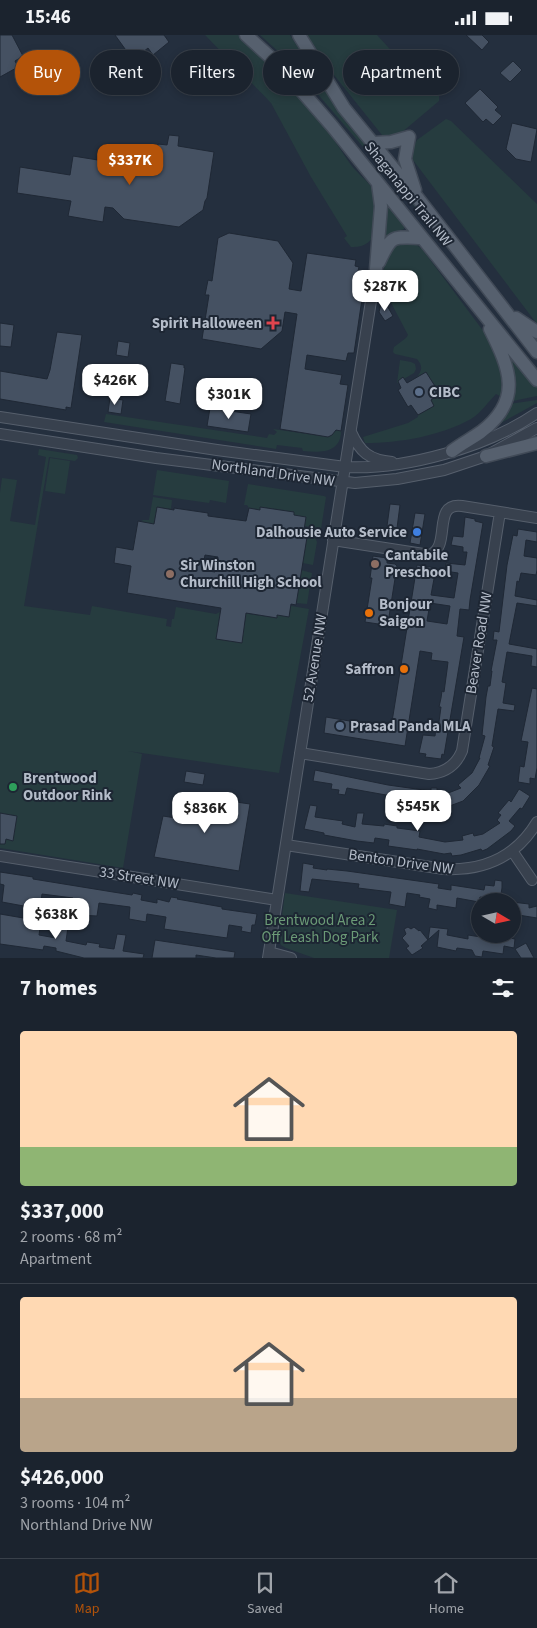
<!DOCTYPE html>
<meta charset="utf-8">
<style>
body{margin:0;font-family:"Source Sans 3",sans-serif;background:#242b36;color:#f1f3f6;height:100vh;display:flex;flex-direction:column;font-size:19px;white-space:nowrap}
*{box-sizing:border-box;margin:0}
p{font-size:16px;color:#a0a4aa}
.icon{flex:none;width:28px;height:28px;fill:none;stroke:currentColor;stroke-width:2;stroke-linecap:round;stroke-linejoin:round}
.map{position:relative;height:923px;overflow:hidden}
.sheet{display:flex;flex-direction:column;background:#1b232e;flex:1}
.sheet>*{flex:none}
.hud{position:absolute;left:15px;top:15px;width:508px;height:45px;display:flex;gap:10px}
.needle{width:32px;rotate:99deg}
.tools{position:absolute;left:471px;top:858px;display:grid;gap:10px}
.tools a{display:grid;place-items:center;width:50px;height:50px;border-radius:50%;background:#1b232e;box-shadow:0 2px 8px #0003,0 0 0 1px #39404a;font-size:25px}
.price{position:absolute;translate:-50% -42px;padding:0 11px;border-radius:10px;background:#fff;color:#222;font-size:16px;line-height:32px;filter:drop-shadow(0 1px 2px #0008)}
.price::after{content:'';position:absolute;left:50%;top:30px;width:15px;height:11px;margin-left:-8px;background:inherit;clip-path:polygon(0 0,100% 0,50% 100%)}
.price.selected{background:#b45309;color:#fff}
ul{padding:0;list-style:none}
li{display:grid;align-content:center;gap:10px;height:265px;padding:0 20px}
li+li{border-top:1px solid #39404a}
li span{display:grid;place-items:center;height:155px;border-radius:5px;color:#555}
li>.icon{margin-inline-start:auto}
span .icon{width:90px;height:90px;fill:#fffc;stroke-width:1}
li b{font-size:21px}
h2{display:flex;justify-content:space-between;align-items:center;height:60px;padding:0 20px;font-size:21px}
.tag{padding:0 18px;border-radius:22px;background:#1b232e;box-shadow:0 2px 8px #0003,0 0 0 1px #39404a;font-size:18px;line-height:45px}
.tag.selected{background:#b45309;color:#fff}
.status{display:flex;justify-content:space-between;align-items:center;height:35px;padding:0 25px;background:#1b232e;direction:ltr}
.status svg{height:14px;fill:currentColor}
.tab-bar{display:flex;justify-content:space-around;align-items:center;height:70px;border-top:1px solid #39404a;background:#1b232e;font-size:14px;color:#a0a4aa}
.tab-bar a{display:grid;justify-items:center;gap:2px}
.tab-bar .selected{color:#b45309}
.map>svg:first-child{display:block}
.green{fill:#263c3f}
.building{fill:#455162;stroke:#1f2835;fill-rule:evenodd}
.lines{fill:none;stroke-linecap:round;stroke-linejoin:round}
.minor-casing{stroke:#565f6c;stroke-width:12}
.major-casing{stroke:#414a57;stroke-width:15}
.minor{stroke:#38414e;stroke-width:10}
.major{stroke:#56606e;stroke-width:12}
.health-dot{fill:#e0444e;stroke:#1d2633;stroke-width:2}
.service-dot{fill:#5c6f8a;stroke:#1d2633;stroke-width:2}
.shop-dot{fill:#3f7fe0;stroke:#1d2633;stroke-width:2}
.education-dot{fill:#8d6e63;stroke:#1d2633;stroke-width:2}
.food-dot{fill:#e8710a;stroke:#1d2633;stroke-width:2}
.leisure-dot{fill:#2e9e5b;stroke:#1d2633;stroke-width:2}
.labels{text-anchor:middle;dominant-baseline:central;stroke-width:4;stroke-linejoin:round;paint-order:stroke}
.street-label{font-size:15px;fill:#b4bcc9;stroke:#1d2633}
.poi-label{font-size:15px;font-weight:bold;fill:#b4bcc9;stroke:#1d2633;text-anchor:start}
.park-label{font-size:15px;fill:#6b9a76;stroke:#1d2633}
</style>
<div class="status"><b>15:46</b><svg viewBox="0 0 49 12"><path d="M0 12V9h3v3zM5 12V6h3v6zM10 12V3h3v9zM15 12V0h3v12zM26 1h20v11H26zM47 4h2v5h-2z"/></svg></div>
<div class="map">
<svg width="537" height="923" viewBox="0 0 537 923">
<rect width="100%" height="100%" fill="#242f3e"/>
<!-- green -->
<path class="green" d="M 205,0 L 238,0 C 265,23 289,47 311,74 C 326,92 338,111 351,130 C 357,138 370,148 374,156 C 378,167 375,182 375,194 C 374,207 363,213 351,212 L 344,203 L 347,201 L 311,142 L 271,68 Z
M 260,0 L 290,0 L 322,50 L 422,175 L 419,177 L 291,28 Z
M 307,0 L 377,0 L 431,59 L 437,56 L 439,60 L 439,66 L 401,98 L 387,103 L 382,100 L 330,35 Z
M 446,84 L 451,86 L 537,169 L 537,289 L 413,125 L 411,117 L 417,105 Z
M 388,172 L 404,191 L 404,194 L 393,198 L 384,206 L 386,173 Z
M 394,208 L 414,208 L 422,214 L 487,301 L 504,335 L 502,362 L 496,359 C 488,367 481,378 471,384 C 440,401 400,408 365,408 L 363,402 L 408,388 L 418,382 L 418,380 L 434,371 L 431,365 L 440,359 L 426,337 L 417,342 C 422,335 423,331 417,324 L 395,319 L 393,317 L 394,312 L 406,303 L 408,300 L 387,260 L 379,255 L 388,217 Z
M 514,324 L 537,352 L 537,361 L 513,366 L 511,365 C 514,351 514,340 511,326 Z
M 400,325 L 411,327 L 415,329 L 416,334 L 414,338 L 397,348 Z
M 537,365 L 537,368 L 499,389 L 497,387 L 509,369 Z
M 106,379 L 267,403 L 269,399 L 274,400 L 277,397 L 273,394 L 328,402 L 332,400 L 335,395 L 341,396 C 341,418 320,418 303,416 L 302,413 L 277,410 L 276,414 L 104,387 Z
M 39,414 L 77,420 L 78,423 L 75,426 L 49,422 L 24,571 L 90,580 L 92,571 L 167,584 L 166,591 L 171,592 L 172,584 L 174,584 L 176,572 L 216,579 L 220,577 L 216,604 L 241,608 L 246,582 L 234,580 L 242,578 L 277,583 L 277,580 L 289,582 L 291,571 L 309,574 L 279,738 L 128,716 L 142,719 L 123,833 L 0,813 L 0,458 L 2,443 L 17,445 L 10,486 L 35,490 L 46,422 L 38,420 Z
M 50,423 L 70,426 L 65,459 L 45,456 Z
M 157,435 L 229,446 L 226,468 L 210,465 L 209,468 L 153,460 Z
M 248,449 L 324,461 L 326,462 L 321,494 L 305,491 L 294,480 L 294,477 L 261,472 L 260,475 L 249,473 L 247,470 L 244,470 Z
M 153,462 L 172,465 L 171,474 L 157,472 L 154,489 L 140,487 L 143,485 L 149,485 Z
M 308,496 L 313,499 L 317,507 L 313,530 L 303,528 Z
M 301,535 L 312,538 L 307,569 L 296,568 Z
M 285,858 L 397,875 L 389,923 L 314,923 L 286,913 L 281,910 L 279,905 Z"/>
<!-- building -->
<path class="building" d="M 0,0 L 12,0 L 23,21 L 15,26 L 18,32 L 0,42 Z
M 115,0 L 164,0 L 169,7 L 153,20 L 148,13 L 133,25 Z
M 466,0 L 482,0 L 489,7 L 482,15 Z
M 513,26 L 522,35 L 510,47 L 500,38 Z
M 480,54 L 498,72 L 495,75 L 502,81 L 493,90 L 486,84 L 483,87 L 465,68 Z
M 512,88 L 537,94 L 531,127 L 516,124 L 506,114 Z
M 169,100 L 179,101 L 178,111 L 214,117 L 207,163 L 205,166 L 203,175 L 179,192 L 124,184 L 113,173 L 105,172 L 103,187 L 68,181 L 71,166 L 17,158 L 20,132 L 70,140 L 73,121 L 154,134 L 158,109 L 167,110 Z
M 229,198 L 278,206 L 293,228 L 289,254 L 301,256 L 307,218 L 356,225 L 355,231 L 359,232 L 358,236 L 366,237 L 354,318 L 348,318 L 346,326 L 307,320 L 305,334 L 342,340 L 340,349 L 348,350 L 341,396 L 336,395 L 332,400 L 328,402 L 280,394 L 297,279 L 285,277 L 282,296 L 261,314 L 202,304 L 209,260 L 205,260 L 208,245 L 212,246 L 218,203 Z
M 385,267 L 393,281 L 385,286 L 379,277 L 381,269 Z
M 0,288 L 14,290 L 11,312 L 0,311 Z
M 57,297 L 82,300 L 71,373 L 66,372 L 66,375 L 0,364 L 0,336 L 47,344 L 50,335 Z
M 118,306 L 130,308 L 128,322 L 116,320 Z
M 171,328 L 184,330 L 184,333 L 185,333 L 180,369 L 165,366 Z
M 426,337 L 440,359 L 431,365 L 434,371 L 418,380 L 411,370 L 408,372 L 398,355 L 401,353 L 398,346 L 403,342 L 407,348 Z
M 110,363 L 123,365 L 121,379 L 108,377 Z
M 210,373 L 251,379 L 248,397 L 207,391 Z
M 390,469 L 400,470 L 397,493 L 387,491 Z
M 157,472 L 174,475 L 174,473 L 208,478 L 208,481 L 246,486 L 249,473 L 260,475 L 260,472 L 294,477 L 294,480 L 306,482 L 304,495 L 308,496 L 296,570 L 291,569 L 289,582 L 277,580 L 277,583 L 246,578 L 242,608 L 216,604 L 221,573 L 127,558 L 131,531 L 114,528 L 116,512 L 133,515 L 138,486 L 154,489 ZM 205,520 L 218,522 L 215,537 L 202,535 Z
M 415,478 L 425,479 L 420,510 L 410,508 Z
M 465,482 L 475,484 L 475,486 L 483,488 L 470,565 L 469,575 L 460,574 L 457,601 L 464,602 L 444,720 L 442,719 L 441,724 L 425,722 L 426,719 L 419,718 L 423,700 L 435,701 L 436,693 L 438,694 L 441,672 L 439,672 L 441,663 L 442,656 L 444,657 L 447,635 L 448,627 L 431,625 L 432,618 L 420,616 L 405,711 L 324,698 L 326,682 L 391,693 L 417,530 L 436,533 L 431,560 L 454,563 L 458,538 L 445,536 L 446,528 L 465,530 L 467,517 L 463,517 L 463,512 L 451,510 L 453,501 L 463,502 ZM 430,568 L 450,571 L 447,589 L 427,586 Z
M 518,494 L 537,497 L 537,507 L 526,505 L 524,521 L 537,523 L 537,535 L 536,540 L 521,538 L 519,547 L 517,546 L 515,561 L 537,565 L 537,571 L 517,568 L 509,609 L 537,614 L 537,632 L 531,631 L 532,621 L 507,617 L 502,647 L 506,648 L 503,668 L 515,670 L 514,676 L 498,674 L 492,711 L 494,712 L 488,730 L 490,731 L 479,750 L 463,766 L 447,772 L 443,760 L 461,753 L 458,750 L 472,738 L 480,723 L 479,723 L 485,701 L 482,700 L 486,662 L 488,651 L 490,651 L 492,636 L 491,636 L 497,605 L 493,605 L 494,596 L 499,597 L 507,530 L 513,500 L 517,501 Z
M 373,521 L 387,523 L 387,528 L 395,529 L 397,531 L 388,588 L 385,590 L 365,587 L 372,543 L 370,543 Z
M 532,653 L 537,654 L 537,733 L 535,744 L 530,743 L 530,749 L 518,747 L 520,731 L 524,732 L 528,707 L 521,706 Z
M 315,735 L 388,750 L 431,756 L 431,753 L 437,753 L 438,774 L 425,774 L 425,767 L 347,753 L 345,760 L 338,759 L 339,755 L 331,754 L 332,749 L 313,746 Z
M 186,736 L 205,739 L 203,750 L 184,747 Z
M 519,754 L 530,761 L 522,774 L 520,773 L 509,786 L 515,791 L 511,796 L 487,814 L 482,816 L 481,814 L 461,820 L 452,821 L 451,818 L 444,819 L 417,814 L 417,815 L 388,811 L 389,805 L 375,803 L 374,808 L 357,806 L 324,800 L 324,798 L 304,794 L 310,770 L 317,771 L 315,782 L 343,786 L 342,789 L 355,792 L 357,778 L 364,778 L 362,789 L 384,791 L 384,789 L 397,791 L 397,793 L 420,796 L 419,802 L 445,807 L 463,805 L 462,801 L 473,798 L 474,801 L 483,799 L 500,788 L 497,785 L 501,780 L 498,778 L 509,765 L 511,767 Z
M 186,761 L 222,768 L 222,765 L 250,769 L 239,836 L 154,822 L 163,781 L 182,784 Z
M 0,778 L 17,781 L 13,806 L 6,804 L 5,809 L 0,809 Z
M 303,828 L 314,830 L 313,833 L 327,835 L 327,834 L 347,836 L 439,849 L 438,853 L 451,855 L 451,850 L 484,855 L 485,850 L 494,851 L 495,845 L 502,846 L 502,853 L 500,865 L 480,862 L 479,867 L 457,863 L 456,873 L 437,870 L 437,875 L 428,873 L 430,864 L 419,862 L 420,860 L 407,858 L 405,872 L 389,869 L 391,857 L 358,853 L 359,849 L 312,844 L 309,857 L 300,856 Z
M 0,837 L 33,842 L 33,844 L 113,857 L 132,860 L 133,858 L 142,860 L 141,865 L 157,868 L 157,864 L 169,867 L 171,862 L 178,863 L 177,864 L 222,872 L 222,874 L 257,879 L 255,890 L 252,890 L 251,898 L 241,896 L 242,892 L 229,890 L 227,903 L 164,894 L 166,882 L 147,879 L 146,887 L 129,884 L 130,872 L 99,868 L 97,881 L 78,880 L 80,870 L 72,869 L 73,863 L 42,859 L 40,874 L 2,867 L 4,850 L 0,849 Z
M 512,867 L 529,869 L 529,873 L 537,871 L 537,883 L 512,879 Z
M 0,879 L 41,886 L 39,900 L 56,903 L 58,891 L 68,892 L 66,906 L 86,910 L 87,907 L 100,909 L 99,912 L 114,914 L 117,899 L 126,900 L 123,916 L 144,919 L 143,923 L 84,923 L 56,916 L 56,913 L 44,911 L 43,915 L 0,909 Z
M 408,892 L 411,894 L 414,892 L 419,896 L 420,895 L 428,905 L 430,892 L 448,894 L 447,900 L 468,904 L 468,900 L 494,904 L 495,899 L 506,899 L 505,902 L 515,904 L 514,913 L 504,911 L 503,919 L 483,916 L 482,922 L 475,921 L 472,915 L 457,913 L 456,916 L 437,912 L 439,895 L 421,911 L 423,913 L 412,920 L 406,913 L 409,911 L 402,903 L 406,899 L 404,894 Z
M 155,905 L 235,917 L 234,923 L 216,923 L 196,920 L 196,923 L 152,923 Z
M 526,908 L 534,923 L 521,923 L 515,914 Z"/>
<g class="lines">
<!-- minor casing -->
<g class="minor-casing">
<path id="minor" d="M 0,382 L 217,415 L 345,432 C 405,435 487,412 537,378
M 351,397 C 360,417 369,425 392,427
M 0,399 L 156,423 L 355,448 L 397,444 L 444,435 L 486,421 L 537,393
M 333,505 L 430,520 C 452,511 431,467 462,471 L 537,483
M 300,718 L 429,739 C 445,738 456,730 462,716 L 500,477
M 286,810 L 444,834 C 484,836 516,822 537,787
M 513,817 L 532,845
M 0,821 L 277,865
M 269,917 L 291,923
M 268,923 L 376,234"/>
</g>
<!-- major casing -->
<g class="major-casing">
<path id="major" d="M 246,0 L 280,31 L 332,91 L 537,345
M 299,0 L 344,73 L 417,162 L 537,317
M 409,102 L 405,124 L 415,155
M 375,108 L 391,107 L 409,102
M 379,227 C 392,199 392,202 422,203
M 376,234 L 381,171 L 378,149
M 516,283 L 537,297
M 452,416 C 461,409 471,404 481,397 C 523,365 510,334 490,294
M 486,421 L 537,408"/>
</g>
<!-- minor -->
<use href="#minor" class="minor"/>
<!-- major -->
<use href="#major" class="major"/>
</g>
<!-- markers -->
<path class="health-dot" d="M270.5 280.5h5v5h5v5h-5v5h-5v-5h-5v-5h5z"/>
<g class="service-dot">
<circle cx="419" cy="357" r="5"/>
<circle cx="340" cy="691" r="5"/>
</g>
<circle class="shop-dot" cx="417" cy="497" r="5"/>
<g class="education-dot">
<circle cx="375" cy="529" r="5"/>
<circle cx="170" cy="539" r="5"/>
</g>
<g class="food-dot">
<circle cx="369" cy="578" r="5"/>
<circle cx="404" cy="634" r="5"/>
</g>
<circle class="leisure-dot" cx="13" cy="752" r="5"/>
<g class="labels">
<!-- street labels -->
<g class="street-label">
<text transform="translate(408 159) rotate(51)">Shaganappi Trail NW</text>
<text transform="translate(273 438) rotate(8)">Northland Drive NW</text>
<text transform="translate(479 608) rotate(-81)">Beaver Road NW</text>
<text transform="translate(315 623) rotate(-81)">52 Avenue NW</text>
<text transform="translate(401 827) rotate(8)">Benton Drive NW</text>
<text transform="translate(139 843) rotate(9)">33 Street NW</text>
</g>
<!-- poi labels -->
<g class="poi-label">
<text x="262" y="288" text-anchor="end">Spirit Halloween</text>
<text x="429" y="357">CIBC</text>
<text x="407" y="497" text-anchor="end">Dalhousie Auto Service</text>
<text x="385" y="520">Cantabile<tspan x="385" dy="17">Preschool</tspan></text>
<text x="180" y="530">Sir Winston<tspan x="180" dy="17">Churchill High School</tspan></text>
<text x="379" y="569">Bonjour<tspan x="379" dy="17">Saigon</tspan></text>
<text x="394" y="634" text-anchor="end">Saffron</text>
<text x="350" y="691">Prasad Panda MLA</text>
<text x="23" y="743">Brentwood<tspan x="23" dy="17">Outdoor Rink</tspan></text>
</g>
<!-- park labels -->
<g class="park-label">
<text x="320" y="885">Brentwood Area 2<tspan x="320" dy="17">Off Leash Dog Park</tspan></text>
</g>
</g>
</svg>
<div class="tools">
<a><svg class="needle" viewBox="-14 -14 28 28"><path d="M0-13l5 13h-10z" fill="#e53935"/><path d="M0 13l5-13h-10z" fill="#a0a4aa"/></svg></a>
</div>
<b class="price selected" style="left:130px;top:151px">$337K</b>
<b class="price" style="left:385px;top:277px">$287K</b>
<b class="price" style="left:115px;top:371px">$426K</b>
<b class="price" style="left:229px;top:385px">$301K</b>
<b class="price" style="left:418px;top:797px">$545K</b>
<b class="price" style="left:205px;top:799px">$836K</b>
<b class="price" style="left:56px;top:905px">$638K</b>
<div class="hud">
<a class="tag selected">Buy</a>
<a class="tag">Rent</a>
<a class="tag">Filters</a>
<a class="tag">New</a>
<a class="tag">Apartment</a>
</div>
</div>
<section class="sheet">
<h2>7 homes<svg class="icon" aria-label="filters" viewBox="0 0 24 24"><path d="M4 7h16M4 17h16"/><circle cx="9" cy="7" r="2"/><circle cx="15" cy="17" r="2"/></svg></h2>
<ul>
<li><span style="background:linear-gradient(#ffd9b3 75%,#8fb573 0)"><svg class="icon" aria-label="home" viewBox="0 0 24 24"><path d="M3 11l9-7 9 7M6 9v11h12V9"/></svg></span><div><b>$337,000</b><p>2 rooms · 68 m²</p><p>Apartment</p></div></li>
<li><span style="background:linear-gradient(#ffd9b3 65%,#b9a48a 0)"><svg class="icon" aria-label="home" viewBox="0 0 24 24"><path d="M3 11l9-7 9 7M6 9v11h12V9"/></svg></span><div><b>$426,000</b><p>3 rooms · 104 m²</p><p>Northland Drive NW</p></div></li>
</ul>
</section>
<nav class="tab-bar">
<a class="selected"><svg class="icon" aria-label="map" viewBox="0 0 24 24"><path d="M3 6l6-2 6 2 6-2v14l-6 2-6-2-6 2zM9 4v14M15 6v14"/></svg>Map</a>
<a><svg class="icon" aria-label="saved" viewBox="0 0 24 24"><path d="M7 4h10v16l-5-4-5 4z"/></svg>Saved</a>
<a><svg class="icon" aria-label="home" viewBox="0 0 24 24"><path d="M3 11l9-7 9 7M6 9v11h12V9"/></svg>Home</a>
</nav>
